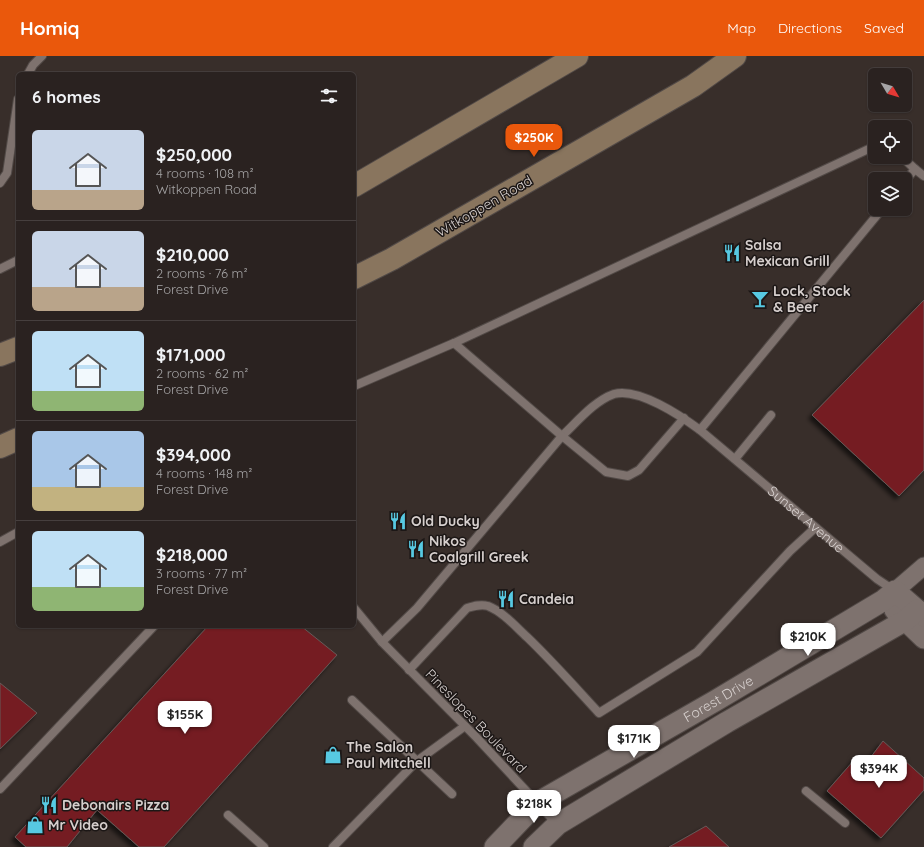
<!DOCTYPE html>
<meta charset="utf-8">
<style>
body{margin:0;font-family:Quicksand,sans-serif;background:#362f2d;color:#f1f3f6;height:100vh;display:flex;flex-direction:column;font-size:15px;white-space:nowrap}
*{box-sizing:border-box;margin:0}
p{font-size:13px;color:#a5a4a5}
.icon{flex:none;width:22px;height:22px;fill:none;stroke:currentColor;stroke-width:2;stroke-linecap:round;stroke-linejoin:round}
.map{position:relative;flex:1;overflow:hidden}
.details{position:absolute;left:16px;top:16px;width:340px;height:556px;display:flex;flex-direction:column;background:#2a2220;border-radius:6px;box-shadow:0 1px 3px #0004,0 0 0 1px #463f3e}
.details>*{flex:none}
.needle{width:26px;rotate:128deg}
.tools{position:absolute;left:868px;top:12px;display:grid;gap:8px}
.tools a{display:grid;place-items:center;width:44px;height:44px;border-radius:6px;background:#2a2220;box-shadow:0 1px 3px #0004,0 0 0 1px #463f3e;font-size:20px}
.price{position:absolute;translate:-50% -34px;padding:0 9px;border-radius:8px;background:#fff;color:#222;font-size:13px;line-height:26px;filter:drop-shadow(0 1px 2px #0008)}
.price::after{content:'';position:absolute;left:50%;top:24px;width:12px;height:9px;margin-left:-6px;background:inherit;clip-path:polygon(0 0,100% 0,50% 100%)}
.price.selected{background:#ea580c;color:#fff}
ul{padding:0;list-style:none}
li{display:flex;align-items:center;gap:12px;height:100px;padding:0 16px}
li+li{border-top:1px solid #463f3e}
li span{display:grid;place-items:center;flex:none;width:112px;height:80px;border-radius:6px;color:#555}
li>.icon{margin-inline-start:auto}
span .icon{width:48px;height:48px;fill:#fffc;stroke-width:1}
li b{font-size:17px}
h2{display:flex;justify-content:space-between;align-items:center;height:48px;padding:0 16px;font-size:17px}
header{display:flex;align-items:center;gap:24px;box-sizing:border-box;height:56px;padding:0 20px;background:#ea580c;color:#fff}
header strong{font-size:19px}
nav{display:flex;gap:22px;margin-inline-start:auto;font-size:14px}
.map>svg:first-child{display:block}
.building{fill:#751e21;stroke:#665958;filter:url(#shadow)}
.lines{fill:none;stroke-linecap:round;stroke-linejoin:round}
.service-casing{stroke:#524a47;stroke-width:10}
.minor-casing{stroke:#524a47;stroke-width:19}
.tertiary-casing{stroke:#524a47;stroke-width:23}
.secondary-casing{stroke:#524a47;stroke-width:24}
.service{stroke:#7e726e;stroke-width:8}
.minor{stroke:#7e726e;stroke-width:17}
.tertiary{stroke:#7e726e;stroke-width:21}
.secondary{stroke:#89755e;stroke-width:22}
.labels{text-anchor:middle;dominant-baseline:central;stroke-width:3;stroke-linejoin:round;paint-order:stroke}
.street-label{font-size:14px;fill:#d6cfcd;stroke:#1c1716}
.poi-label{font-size:14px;font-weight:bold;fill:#d6cfcd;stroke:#1c1716;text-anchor:start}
</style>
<header>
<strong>Homiq</strong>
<nav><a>Map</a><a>Directions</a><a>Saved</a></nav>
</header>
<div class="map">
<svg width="924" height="791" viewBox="0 0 924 791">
<defs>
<filter id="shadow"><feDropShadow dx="-3.5" dy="3.5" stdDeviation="2" flood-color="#0009"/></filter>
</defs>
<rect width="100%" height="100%" fill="#382e2a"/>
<!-- building -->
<path class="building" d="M 924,244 L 924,414 L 899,440 L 812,359 Z
M 208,570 L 301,570 L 337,599 L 164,791 L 139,791 L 97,754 L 67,791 L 26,791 L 15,781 Z
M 0,627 L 37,657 L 0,693 Z
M 883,685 L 924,722 L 924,734 L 881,782 L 827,735 L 855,703 L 864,710 Z
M 706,770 L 729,791 L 669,791 Z"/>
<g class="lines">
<!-- service casing -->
<g class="service-casing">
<g id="service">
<path d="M 28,18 L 33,9 L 42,0"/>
<path d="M 902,101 L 915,113 L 905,125"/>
<path d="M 915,113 L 924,120"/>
<path d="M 0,127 L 7,117 L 18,43"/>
<path d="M 0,213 L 18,204"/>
<path d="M 454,287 L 875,90"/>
<path id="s1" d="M 354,330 L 454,287 L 562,380 C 577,366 594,345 614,338 C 638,331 681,360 700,374 L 877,523 L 895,535"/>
<path d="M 700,374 L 882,153"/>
<path d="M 735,403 L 771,359"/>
<path d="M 0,486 L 18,476"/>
<path d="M 354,552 L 382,586 L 477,682 L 557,768"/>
<path d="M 382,586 L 417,552 L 562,380 L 606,416 L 628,420 L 639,414 L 684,362"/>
<path d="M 409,614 L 467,552 C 474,550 481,548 488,550 C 503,556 515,570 527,581 C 552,605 575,631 599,657 L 697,596 L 790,495 L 815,472"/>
<path d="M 352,644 L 452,738"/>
<path d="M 0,733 L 154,570"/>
<path d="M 806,735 L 845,767"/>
<path d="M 228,759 L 264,791"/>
<path d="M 333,791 L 417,705 L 465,670"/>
</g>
</g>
<!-- minor casing -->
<g class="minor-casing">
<path id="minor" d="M 895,535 L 924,510"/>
</g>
<!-- tertiary casing -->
<g class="tertiary-casing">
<g id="tertiary">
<path d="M 895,554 L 924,582"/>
<path id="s2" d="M 495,791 L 537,747 L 715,645 L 884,544 L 895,535 L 924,560"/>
<path d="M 534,791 L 558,768 L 727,666 L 906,564 L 917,554"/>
</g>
</g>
<!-- secondary casing -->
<g class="secondary-casing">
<path id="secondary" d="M 354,130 L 577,0
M 354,222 L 392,203 L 693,30 L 735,0
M 0,299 L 18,292
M 0,391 L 18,383"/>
</g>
<!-- service -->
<use href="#service" class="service"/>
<!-- minor -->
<use href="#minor" class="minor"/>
<!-- tertiary -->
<use href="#tertiary" class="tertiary"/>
<!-- secondary -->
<use href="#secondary" class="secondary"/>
</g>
<!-- icons -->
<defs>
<g id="restaurant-bare" transform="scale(1.38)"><path d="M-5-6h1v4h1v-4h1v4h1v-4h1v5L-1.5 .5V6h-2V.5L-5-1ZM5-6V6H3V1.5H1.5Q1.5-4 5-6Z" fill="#57c9e2" stroke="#1c1716" stroke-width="2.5" paint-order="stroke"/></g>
<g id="bar-bare" transform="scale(1.38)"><path d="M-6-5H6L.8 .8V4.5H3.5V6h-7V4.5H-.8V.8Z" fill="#57c9e2" stroke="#1c1716" stroke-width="2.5" paint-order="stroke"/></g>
<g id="shop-bare" transform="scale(1.38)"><path d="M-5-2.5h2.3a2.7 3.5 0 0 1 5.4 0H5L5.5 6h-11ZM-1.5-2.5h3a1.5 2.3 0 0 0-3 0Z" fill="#57c9e2" stroke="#1c1716" stroke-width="2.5" paint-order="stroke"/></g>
</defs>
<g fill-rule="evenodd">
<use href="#restaurant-bare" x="732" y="197"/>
<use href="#bar-bare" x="760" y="243"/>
<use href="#restaurant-bare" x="398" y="465"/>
<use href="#restaurant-bare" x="416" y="493"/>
<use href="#restaurant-bare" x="506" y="543"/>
<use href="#shop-bare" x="333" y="699"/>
<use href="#restaurant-bare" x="49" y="749"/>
<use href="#shop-bare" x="35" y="769"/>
</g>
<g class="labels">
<!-- street labels -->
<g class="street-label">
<text transform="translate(484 150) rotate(-30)">Witkoppen Road</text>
<text stroke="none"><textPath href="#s1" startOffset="553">Sunset Avenue</textPath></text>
<text stroke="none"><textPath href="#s2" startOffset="270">Forest Drive</textPath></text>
<text transform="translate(476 665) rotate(46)">Pineslopes Boulevard</text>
</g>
<!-- poi labels -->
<g class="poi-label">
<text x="745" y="189">Salsa<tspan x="745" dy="16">Mexican Grill</tspan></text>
<text x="773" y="235">Lock, Stock<tspan x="773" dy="16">&amp; Beer</tspan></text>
<text x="411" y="465">Old Ducky</text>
<text x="429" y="485">Nikos<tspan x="429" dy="16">Coalgrill Greek</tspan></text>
<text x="519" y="543">Candeia</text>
<text x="346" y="691">The Salon<tspan x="346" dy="16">Paul Mitchell</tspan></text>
<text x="62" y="749">Debonairs Pizza</text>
<text x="48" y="769">Mr Video</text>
</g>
</g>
</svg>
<div class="tools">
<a><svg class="needle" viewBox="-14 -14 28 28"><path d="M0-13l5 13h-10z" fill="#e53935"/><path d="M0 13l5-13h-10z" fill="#a5a4a5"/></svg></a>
<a><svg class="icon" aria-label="locate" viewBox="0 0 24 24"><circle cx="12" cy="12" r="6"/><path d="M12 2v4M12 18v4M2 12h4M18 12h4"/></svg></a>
<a><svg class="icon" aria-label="layers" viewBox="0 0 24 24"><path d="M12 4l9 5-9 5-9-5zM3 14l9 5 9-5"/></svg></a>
</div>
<b class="price selected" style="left:534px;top:102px">$250K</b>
<b class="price" style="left:808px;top:601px">$210K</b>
<b class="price" style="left:185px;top:679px">$155K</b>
<b class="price" style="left:634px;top:703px">$171K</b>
<b class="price" style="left:879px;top:733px">$394K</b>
<b class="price" style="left:534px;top:768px">$218K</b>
<section class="details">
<h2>6 homes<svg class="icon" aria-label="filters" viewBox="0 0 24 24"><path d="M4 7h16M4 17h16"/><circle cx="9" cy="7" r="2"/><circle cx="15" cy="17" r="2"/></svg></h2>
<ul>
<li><span style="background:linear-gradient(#c9d6e8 75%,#b9a48a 0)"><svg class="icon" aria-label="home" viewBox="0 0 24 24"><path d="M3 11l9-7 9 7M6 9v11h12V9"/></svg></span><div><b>$250,000</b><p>4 rooms · 108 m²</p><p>Witkoppen Road</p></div></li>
<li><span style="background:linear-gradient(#c9d6e8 70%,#b9a48a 0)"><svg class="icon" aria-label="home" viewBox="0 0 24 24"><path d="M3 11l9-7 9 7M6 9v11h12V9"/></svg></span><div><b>$210,000</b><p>2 rooms · 76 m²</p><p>Forest Drive</p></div></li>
<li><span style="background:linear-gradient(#bfe0f5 75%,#8fb573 0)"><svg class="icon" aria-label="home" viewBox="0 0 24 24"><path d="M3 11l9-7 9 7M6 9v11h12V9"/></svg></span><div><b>$171,000</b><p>2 rooms · 62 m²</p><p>Forest Drive</p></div></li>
<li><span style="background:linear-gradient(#a9c7e8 70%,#c2b280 0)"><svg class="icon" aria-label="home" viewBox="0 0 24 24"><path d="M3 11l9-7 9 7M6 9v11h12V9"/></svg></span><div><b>$394,000</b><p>4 rooms · 148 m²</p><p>Forest Drive</p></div></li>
<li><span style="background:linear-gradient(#bfe0f5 70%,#8fb573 0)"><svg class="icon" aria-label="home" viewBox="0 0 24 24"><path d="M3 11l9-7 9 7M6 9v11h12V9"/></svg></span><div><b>$218,000</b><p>3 rooms · 77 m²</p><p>Forest Drive</p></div></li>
</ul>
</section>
</div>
